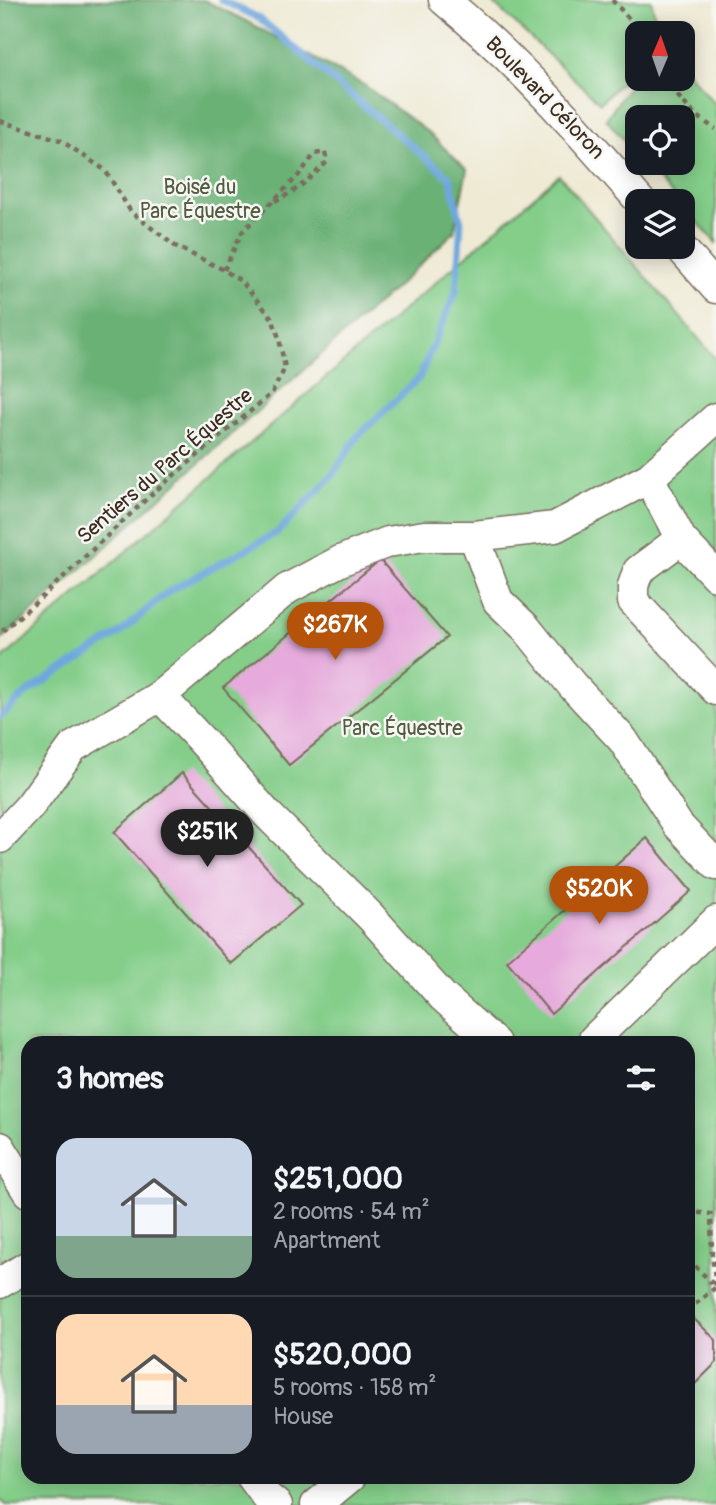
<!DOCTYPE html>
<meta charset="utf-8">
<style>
body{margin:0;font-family:Pangolin,sans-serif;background:#242831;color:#f1f3f6;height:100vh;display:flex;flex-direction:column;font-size:26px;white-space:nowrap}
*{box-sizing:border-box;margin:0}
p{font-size:23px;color:#9ea1a6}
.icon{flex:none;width:38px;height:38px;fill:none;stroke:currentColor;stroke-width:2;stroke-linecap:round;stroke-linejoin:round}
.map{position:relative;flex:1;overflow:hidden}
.details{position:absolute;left:21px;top:1036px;width:674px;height:448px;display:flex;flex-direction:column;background:#171b24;border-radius:21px;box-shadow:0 4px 18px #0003}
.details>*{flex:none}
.needle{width:46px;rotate:2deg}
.buttons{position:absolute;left:625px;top:21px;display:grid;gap:14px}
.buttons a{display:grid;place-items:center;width:70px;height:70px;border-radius:14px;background:#171b24;box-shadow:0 4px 18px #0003;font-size:35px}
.price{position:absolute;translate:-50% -60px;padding:0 16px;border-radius:24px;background:#b45309;color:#fff;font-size:23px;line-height:46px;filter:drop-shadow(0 2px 4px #0008)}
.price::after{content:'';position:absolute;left:50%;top:42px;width:21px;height:16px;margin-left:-10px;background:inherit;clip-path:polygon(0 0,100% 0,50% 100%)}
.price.selected{background:#222;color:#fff}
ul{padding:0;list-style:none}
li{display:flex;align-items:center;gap:21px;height:175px;padding:0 35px}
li+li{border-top:2px solid #363941}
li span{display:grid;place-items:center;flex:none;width:196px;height:140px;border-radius:21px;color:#555}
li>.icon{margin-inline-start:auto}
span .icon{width:84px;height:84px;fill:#fffc;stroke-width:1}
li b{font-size:30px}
h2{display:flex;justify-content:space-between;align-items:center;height:84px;padding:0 35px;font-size:30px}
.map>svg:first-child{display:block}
.green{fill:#84ce8a;stroke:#607c54;stroke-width:2;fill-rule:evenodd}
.forest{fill:#6bb176;stroke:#536e4a;stroke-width:2}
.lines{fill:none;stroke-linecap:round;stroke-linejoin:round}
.stream{stroke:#6ea7dd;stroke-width:7}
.building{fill:#e6abdc}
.minor-casing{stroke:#7a6d5e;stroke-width:33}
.path{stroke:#7a6d5e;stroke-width:4.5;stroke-dasharray:5 5;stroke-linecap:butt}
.minor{stroke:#fff;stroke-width:30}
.labels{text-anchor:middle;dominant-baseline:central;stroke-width:5;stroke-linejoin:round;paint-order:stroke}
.street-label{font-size:21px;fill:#3b2a1e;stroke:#f6f6f2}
.park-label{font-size:21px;fill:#515b3e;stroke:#f6f6f2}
</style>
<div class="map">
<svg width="716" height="1505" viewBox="0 0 716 1505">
<rect width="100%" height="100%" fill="#f6f6f2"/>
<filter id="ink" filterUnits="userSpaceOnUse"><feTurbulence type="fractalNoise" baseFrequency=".0143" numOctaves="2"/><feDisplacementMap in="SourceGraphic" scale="14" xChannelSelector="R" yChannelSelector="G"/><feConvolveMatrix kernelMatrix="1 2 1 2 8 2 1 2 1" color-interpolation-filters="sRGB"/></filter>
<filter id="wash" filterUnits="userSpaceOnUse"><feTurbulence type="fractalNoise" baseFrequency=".00686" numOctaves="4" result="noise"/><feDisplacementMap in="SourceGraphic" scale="28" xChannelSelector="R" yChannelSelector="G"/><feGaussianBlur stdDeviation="1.57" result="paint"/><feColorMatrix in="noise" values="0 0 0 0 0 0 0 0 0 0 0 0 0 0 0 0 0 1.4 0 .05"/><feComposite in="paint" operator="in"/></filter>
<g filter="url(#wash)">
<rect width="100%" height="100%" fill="#efead4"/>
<!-- green -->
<path class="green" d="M 490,0 L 651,0 L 659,33 L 637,33 L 637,67 L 600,103 Z
M 683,67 L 716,105 L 716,243 L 683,206 L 682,201 L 678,201 L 644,163 L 682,163 L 682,117 L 637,117 L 637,155 L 606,119 L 637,76 L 637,79 L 682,79 Z
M 559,175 L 716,359 L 716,1505 L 5,1505 L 0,1499 L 0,661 ZM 28,1043 L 688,1043 L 688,1477 L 28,1477 Z"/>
<!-- forest -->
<path class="forest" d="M 0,0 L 204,0 L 244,20 L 364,85 L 429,133 L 467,170 L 454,232 L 401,283 L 0,641 Z"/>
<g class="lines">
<!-- stream -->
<path class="stream" d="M 0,717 L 25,694 L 120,633 L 169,591 L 278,532 L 331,477 L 357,437 L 419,378 L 456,292 L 461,222 L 450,178 L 259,18 L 221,0"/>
</g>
<g id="blocks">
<!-- building -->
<path class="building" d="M 380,560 L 447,637 L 289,765 L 223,688 Z
M 182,773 L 301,905 L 231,964 L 114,832 Z
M 647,838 L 691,891 L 551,1014 L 507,961 Z
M 691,1316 L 716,1340 L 716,1363 L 688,1391 L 688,1319 Z"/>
</g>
</g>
<g filter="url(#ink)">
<use href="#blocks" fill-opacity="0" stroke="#7a6d5e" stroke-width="2"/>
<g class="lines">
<!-- minor casing -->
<g class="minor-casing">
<path id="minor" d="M 444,0 C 517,60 579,131 640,201
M 680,247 L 716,288
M 716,418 L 649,478 L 555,527 L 474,536 L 498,601 L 526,628 L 572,685 L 623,740 L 678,825 L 716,865
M 649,478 L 681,539 L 716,576
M 681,539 L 638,571 L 633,586 L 633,601 L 716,690
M 160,696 L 287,589 L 340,561 L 388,542 L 424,536 L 474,536
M 0,838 L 29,807 L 73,747 L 160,696 L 204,743 L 267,814 L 371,917 L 443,997 L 495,1043
M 592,1043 L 594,1039 L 716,921
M 0,1147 L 28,1192
M 0,1283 L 28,1266
M 252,1477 L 266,1496 L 277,1505
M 316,1505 L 350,1477"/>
</g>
<!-- path -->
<path class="path" d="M 612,0 L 634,24 L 640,33
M 666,79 C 680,101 694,116 716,129
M 0,121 L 60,140 L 105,170 L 131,212 L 175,246 L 224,270 L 241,281 L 272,318 L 279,338 L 285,368 L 272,393 L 154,492 L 43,596 L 0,633
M 224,270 L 242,232 L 299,175 L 315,154 L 325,152 L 327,162 C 308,180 299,190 275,201
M 688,1212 L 711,1214 L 712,1254 L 716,1287
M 688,1259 L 715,1286
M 688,1310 L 716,1287"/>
<!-- minor -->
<use href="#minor" class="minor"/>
</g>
</g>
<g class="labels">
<!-- street labels -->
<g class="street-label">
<text transform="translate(545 98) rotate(46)">Boulevard Céloron</text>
<text transform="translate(165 466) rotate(-41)">Sentiers du Parc Équestre</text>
</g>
<!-- park labels -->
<g class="park-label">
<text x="200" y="187">Boisé du<tspan x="200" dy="24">Parc Équestre</tspan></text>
<text x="402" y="728">Parc Équestre</text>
</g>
</g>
</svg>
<div class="buttons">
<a><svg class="needle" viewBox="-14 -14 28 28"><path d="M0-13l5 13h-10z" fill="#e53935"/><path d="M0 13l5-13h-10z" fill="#9ea1a6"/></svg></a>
<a><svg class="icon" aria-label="locate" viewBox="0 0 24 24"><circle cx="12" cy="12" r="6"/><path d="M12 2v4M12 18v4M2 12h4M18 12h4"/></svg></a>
<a><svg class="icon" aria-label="layers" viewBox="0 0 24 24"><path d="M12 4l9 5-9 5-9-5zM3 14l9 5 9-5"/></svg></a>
</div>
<b class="price" style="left:335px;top:662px">$267K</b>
<b class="price selected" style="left:207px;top:869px">$251K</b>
<b class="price" style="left:599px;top:926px">$520K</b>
<section class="details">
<h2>3 homes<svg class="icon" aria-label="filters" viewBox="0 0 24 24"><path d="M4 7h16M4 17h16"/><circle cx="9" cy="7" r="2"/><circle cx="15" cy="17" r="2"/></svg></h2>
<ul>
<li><span style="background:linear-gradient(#c9d6e8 70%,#7fa58c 0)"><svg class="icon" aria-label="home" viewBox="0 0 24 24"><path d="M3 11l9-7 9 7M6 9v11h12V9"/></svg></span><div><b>$251,000</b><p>2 rooms · 54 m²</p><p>Apartment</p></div></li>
<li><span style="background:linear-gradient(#ffd9b3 65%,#9aa5b1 0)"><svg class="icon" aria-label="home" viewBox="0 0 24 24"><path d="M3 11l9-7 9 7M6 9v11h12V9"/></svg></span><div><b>$520,000</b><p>5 rooms · 158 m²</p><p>House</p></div></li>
</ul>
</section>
</div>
